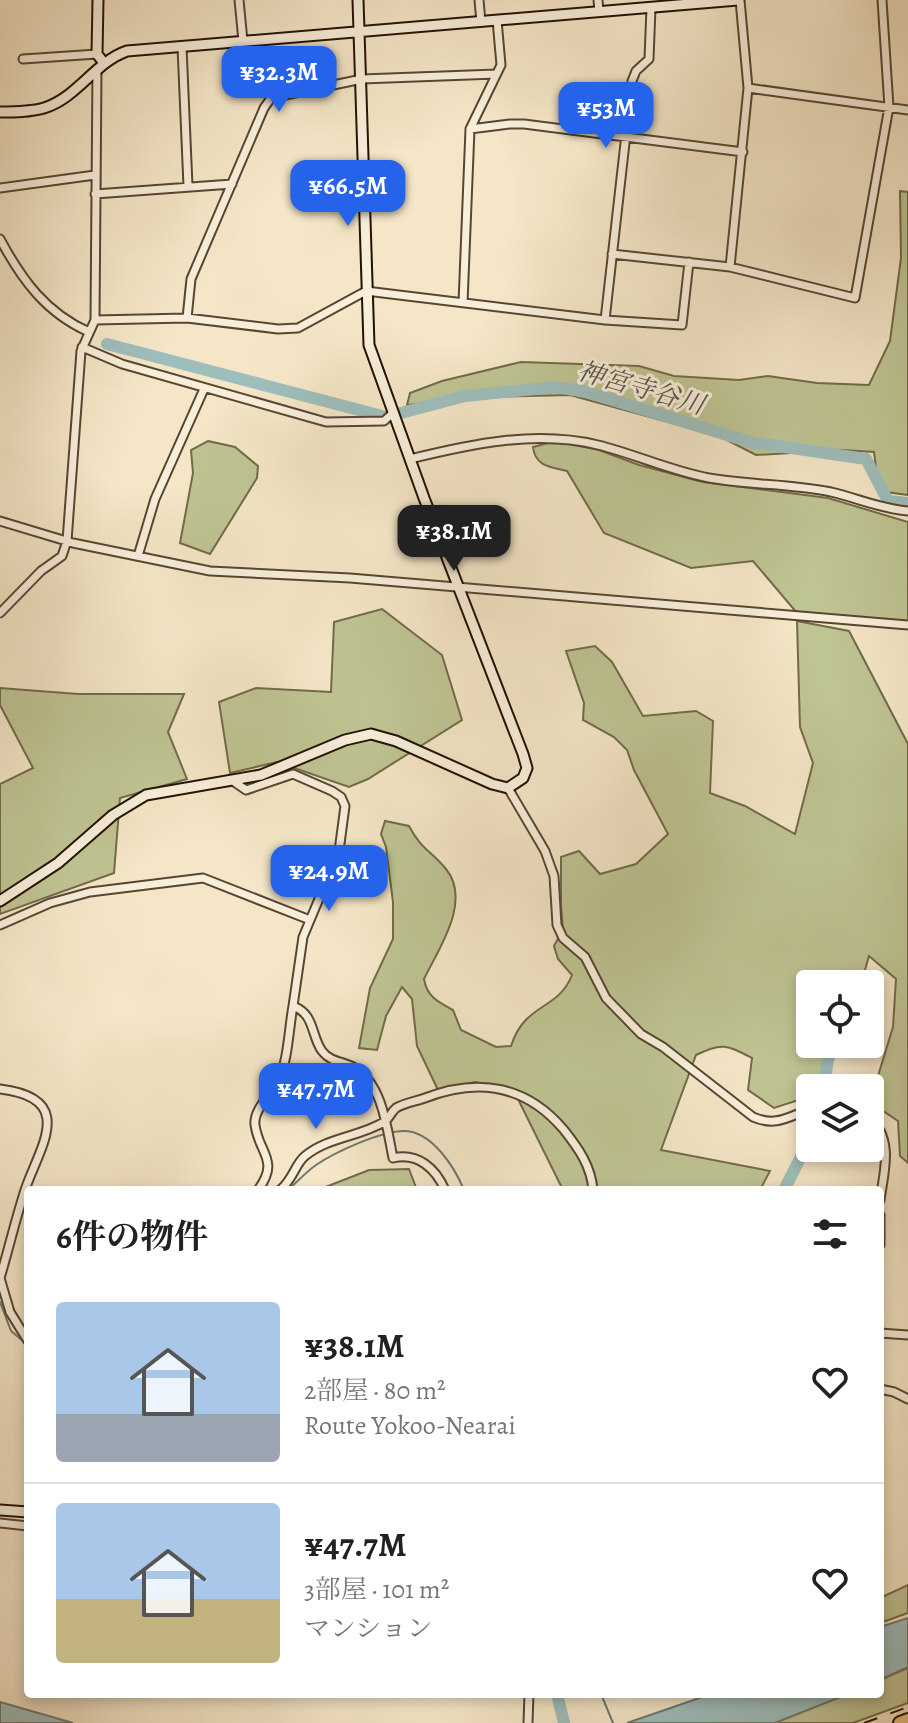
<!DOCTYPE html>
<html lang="ja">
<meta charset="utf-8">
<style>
body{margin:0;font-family:Alegreya,"Noto Serif JP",serif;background:#f6f6f6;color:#222;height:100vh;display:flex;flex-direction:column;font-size:30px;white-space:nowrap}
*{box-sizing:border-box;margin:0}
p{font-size:26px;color:#767676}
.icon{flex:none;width:44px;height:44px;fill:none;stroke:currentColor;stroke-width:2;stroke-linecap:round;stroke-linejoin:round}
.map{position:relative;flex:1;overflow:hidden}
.sheet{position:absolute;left:24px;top:1186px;width:860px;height:512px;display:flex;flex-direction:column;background:#fff;border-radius:8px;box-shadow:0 4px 12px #0003}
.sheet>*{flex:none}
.controls{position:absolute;left:796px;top:970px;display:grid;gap:16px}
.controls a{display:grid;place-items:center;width:88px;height:88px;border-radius:8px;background:#fff;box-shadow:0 4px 12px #0003;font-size:40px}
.price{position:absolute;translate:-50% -68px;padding:0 18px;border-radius:16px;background:#2563eb;color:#fff;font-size:26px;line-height:52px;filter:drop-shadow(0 2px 4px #0008)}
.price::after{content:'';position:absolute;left:50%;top:48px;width:24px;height:18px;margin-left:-12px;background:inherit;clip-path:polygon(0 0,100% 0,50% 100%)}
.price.on{background:#222;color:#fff}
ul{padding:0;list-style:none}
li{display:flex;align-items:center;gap:24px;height:200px;padding:0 32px}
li+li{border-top:2px solid #e0e0e0}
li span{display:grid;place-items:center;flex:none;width:224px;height:160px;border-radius:8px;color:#555}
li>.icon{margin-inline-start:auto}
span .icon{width:96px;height:96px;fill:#fffc;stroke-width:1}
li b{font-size:34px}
h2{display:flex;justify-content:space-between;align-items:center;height:96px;padding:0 32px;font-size:34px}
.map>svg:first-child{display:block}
.green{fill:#bfc493;stroke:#726a4a;stroke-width:2}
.water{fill:#9ebebc;stroke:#6d7971;stroke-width:2}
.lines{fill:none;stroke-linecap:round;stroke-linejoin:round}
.stream{stroke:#6d7971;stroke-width:2}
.river{stroke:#9ebebc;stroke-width:12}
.street-casing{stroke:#584632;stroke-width:11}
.secondary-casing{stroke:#241100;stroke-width:13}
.highway-casing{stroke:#241100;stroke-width:16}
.street{stroke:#f8efdb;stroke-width:7}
.secondary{stroke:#f8efdb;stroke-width:9}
.highway{stroke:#eac384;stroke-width:12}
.rail{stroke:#241100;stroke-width:2;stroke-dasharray:14 14;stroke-linecap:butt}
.labels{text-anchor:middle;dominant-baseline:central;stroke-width:6;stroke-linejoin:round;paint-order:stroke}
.water-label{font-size:26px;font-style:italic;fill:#55564b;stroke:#f8efdb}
</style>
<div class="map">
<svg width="908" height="1723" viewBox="0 0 908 1723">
<rect width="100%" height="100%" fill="#f4e6c7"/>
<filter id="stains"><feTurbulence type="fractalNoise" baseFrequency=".0025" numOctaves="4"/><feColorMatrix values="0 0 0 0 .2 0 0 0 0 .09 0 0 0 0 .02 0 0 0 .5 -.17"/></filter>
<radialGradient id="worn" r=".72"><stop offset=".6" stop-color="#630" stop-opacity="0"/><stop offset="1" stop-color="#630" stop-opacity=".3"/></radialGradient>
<!-- green -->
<path class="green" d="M 900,191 L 908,192 L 908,495 L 879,491 L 874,452 L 842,450 L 756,455 L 719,436 L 570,395 L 492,397 L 407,405 L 410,393 L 442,381 L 521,362 L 639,366 L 674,376 L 739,380 L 768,376 L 817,383 L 869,385 L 890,341 L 901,258 Z
M 208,441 L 235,447 L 258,466 L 257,478 L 210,554 L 180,543 L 193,473 L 191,450 Z
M 555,441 L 599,450 L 639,465 L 703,482 L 828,498 L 908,522 L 908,624 L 850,616 L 797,613 L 753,561 L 691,568 L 604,533 L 567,471 C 550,467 535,466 533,447 Z
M 382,609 L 442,655 L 462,720 L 368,779 L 349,787 L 277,762 L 230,773 L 219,702 L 256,688 L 331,692 L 334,622 Z
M 797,621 L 849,631 L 908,744 L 908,1163 L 900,1156 L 898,1121 L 870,1102 L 893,1027 L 896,979 L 869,956 L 861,984 L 810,984 L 810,1044 L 840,1044 L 828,1071 L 802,1099 L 774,1108 L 748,1090 L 752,1058 C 727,1045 722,1042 696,1055 L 661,1150 L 770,1171 L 760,1190 L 563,1190 L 513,1089 L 475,1082 L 438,1090 L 417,1046 L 412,999 L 402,987 L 386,1016 L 377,1050 L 359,1048 L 370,988 L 393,939 L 393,902 L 386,847 L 381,834 L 385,821 L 409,826 C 421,849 431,851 446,869 C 472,901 439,948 424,979 C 427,997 438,1002 453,1010 L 461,1030 L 496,1047 L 511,1046 C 525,1002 558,1011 572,975 L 558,959 L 554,946 L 563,929 L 561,906 L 561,857 L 579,851 L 600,874 L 636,864 L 668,834 L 634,770 L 627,750 L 614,737 L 583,720 L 584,703 L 566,651 L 595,646 L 612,662 L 643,716 L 696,711 L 713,721 L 710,793 L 745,806 L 795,834 L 813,763 L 800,727 Z
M 0,688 L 78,694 L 184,694 L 168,732 L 187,779 L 120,798 L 114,873 L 0,914 L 0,784 L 33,768 L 0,705 Z
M 409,1169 L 417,1190 L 318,1190 L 369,1170 Z
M 908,1585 L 908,1613 L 880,1623 L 880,1598 Z
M 908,1668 L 908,1703 L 853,1723 L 774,1723 L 846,1694 L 880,1694 L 880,1680 Z"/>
<!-- water -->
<path class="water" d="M 908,1618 L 908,1667 L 880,1680 L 880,1627 Z
M 711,1694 L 848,1694 L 775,1723 L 627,1723 Z
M 0,1702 L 73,1723 L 0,1723 Z"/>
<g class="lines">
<!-- stream -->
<path class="stream" d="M 288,1190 C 297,1182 306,1172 316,1165 C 335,1152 381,1131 404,1131 C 432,1131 455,1168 464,1190
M 0,1302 L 11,1331 L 28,1345
M 601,1694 L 613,1723"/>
<!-- river -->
<path class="river" d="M 107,344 L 386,417 L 465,396 L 556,387 L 586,392 L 750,442 L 866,459 L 888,501 L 908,503
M 824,1088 L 830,1044
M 784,1190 L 810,1139
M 557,1694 L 564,1723"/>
<!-- street casing -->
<g class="street-casing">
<path id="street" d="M 239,0 L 243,41
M 479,0 L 481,22
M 598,0 L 599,12
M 740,0 L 748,88 L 908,110
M 182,47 L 188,186
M 23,59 L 97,54
M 470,129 L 510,124 L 524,124 L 743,152
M 0,188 L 95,175
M 95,194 L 232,184
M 0,239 C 22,280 46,313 89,332
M 612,254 L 730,267 L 855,298 L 889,107 L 882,0
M 730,267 L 748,88
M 463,303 L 470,129 L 501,65 L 497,20
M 187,318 L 191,279 L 264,108 L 271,98 L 362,79 L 496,74
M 95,320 L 187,318 L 278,329 L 298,328 L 366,291 L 605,320 L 632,81 L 636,71 L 649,59 L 651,8
M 605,320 L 682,325 L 689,262
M 82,347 L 122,364 L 326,422 L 384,421 L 393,413
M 410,459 C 471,444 535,430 598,445 C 635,454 671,471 709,478 C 749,485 791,484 831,492 C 857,498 881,509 908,511
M 0,521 L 73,543 L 210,571 L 350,578 L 908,625
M 138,556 L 155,499 L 204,389
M 0,613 L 41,571 L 62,556 L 67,541 L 81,351 L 95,320 L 97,69
M 233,781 L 246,790 L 293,774 L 332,791 L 341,797 L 345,806 L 339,851 L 303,937 L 293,1006 C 315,1014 311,1036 322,1051 C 331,1063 344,1061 355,1068 C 383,1085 387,1129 393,1158 C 418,1152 436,1169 445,1190
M 508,788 L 545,851 L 554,876 L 557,925 L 563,938 L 585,957 L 606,998 L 641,1034 L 663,1047 L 753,1117 C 776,1127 788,1117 810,1109
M 0,925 L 50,903 L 90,892 L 203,878 L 310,920
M 0,1089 C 76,1098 41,1145 26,1187 C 16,1217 9,1248 0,1278
M 870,1117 C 894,1141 884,1171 880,1200
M 258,1190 C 280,1160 259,1154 255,1125 C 253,1110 271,1094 278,1081 C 288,1063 289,1027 293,1006
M 280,1190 C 293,1180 295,1164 305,1156 C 328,1137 359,1137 384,1122 C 389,1119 391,1112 396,1108 C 404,1103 417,1101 425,1098 C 479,1077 527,1086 564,1130 C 579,1149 591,1166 593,1190
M 880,1215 L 880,1245
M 0,1278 L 10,1312 L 28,1341
M 880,1333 L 908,1335
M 880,1389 L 894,1392 L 908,1399
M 0,1523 L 28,1526
M 528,1723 L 529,1694"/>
</g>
<!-- secondary casing -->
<g class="secondary-casing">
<path id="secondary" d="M 98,0 L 97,54 L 104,63
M 0,112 C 15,112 30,112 44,108 C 77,98 95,62 127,51 L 738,0
M 0,901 L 58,863 L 113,815 L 146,795 L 261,775 L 345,740 L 371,734 L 396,741 L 492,784 L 508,788 L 523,778 L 527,768 L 523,754 L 424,498 L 369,345 L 358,0
M 0,1510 L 28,1512"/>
</g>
<!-- highway casing -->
<g class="highway-casing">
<path id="highway" d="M 900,1723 L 908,1720"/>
</g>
<!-- street -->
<use href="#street" class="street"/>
<!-- secondary -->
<use href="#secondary" class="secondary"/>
<!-- highway -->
<use href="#highway" class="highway"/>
<!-- rail -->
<path class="rail" d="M 864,1723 L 908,1707"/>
</g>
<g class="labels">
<!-- water labels -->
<g class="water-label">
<text transform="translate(641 388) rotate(16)">神宮寺谷川</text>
</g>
</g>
<rect width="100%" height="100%" filter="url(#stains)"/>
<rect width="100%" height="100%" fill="url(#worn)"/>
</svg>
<div class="controls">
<a><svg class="icon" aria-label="locate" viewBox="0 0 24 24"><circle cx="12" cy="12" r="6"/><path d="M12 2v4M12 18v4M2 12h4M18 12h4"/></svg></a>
<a><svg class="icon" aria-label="layers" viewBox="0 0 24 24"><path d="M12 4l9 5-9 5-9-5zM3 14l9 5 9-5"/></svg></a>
</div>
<b class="price" style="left:279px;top:114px">¥32.3M</b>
<b class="price" style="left:606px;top:150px">¥53M</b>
<b class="price" style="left:348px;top:228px">¥66.5M</b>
<b class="price on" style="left:454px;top:573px">¥38.1M</b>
<b class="price" style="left:329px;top:913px">¥24.9M</b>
<b class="price" style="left:316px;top:1131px">¥47.7M</b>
<section class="sheet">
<h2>6件の物件<svg class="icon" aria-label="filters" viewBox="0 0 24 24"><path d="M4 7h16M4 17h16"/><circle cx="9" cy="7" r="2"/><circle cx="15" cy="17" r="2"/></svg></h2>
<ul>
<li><span style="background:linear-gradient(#a9c7e8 70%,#9aa5b1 0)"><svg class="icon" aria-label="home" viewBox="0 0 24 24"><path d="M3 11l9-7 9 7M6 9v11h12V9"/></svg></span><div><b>¥38.1M</b><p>2部屋 · 80 m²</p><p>Route Yokoo-Nearai</p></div><svg class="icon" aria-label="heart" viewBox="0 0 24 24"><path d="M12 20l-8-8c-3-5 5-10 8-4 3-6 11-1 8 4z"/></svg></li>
<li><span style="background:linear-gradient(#a9c7e8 60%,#c2b280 0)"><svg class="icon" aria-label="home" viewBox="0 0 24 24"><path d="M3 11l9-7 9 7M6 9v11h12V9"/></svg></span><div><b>¥47.7M</b><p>3部屋 · 101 m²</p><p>マンション</p></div><svg class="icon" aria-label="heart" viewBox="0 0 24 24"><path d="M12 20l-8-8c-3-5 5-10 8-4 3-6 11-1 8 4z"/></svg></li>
</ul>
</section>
</div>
